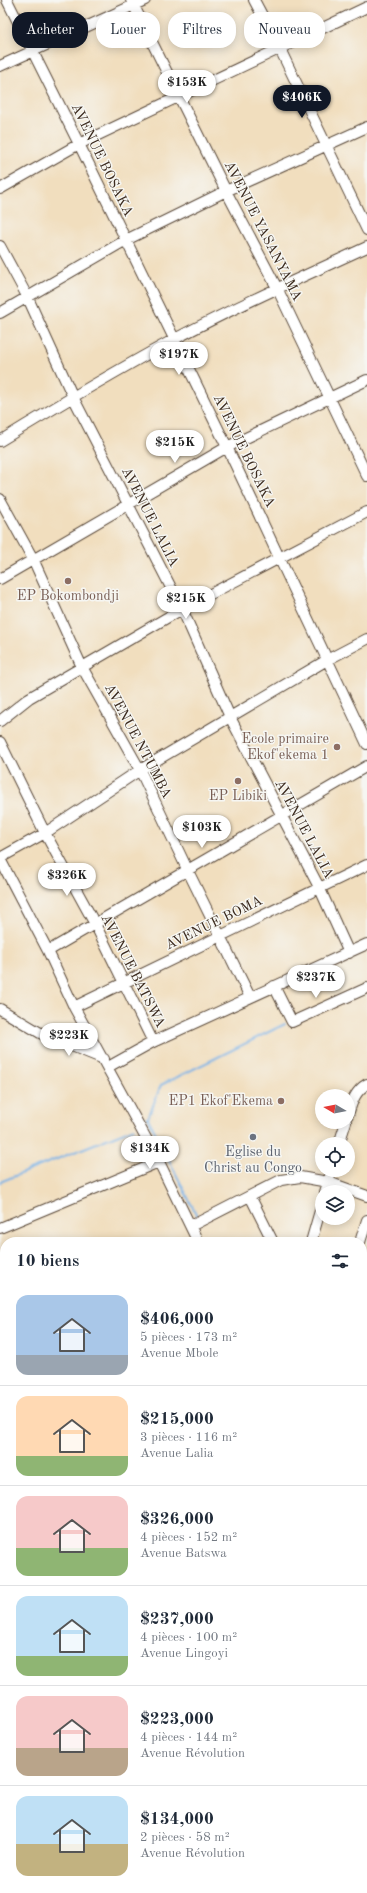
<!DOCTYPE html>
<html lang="fr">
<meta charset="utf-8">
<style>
body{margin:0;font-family:"Old Standard TT",serif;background:#f2f2f3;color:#1f2937;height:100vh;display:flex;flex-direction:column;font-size:15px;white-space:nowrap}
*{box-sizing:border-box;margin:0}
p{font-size:13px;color:#747a83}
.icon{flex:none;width:22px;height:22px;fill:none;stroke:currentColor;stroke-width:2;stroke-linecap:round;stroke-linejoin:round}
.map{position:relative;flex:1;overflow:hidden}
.details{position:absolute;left:0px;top:1237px;width:367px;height:656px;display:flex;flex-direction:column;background:#fff;border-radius:16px 16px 0 0;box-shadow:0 2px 10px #0003}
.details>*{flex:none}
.guide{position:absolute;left:12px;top:12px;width:343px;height:36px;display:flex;gap:8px}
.needle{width:26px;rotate:280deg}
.fabs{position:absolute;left:315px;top:1089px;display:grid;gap:8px}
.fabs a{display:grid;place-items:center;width:40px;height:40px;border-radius:50%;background:#fff;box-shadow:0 2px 10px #0003;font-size:20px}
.price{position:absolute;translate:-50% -34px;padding:0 9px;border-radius:14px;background:#fff;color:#222;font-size:13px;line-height:26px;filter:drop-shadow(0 1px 2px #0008)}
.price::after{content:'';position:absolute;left:50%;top:24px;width:12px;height:9px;margin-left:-6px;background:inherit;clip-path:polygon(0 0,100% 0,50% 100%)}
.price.active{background:#111827;color:#fff}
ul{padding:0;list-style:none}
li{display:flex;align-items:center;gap:12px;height:100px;padding:0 16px}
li+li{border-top:1px solid #e0e1e3}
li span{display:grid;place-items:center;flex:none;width:112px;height:80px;border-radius:12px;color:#555}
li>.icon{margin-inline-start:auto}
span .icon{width:48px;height:48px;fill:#fffc;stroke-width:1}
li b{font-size:17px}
h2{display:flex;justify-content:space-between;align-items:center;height:48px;padding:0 16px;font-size:17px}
.pill{padding:0 14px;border-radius:16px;background:#fff;box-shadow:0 2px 10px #0003;font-size:14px;line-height:36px}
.pill.active{background:#111827;color:#fff}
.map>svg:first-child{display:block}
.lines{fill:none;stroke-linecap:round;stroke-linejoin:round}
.stream{stroke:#73b0e6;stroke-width:2}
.minor-casing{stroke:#564536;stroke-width:12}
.minor{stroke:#fff;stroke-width:10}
.education-dot{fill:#8d6e63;stroke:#f6f6f2;stroke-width:1.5}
.worship-dot{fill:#6b7280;stroke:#f6f6f2;stroke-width:1.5}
.labels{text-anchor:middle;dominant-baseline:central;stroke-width:3;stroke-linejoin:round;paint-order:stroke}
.street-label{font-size:14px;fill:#3b2a1e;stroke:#f6f6f2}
.education-label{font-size:14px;fill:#785e54;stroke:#f6f6f2}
.worship-label{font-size:14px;fill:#5b616d;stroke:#f6f6f2}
</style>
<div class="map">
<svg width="367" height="1893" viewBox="0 0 367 1893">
<rect width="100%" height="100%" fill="#f6f6f2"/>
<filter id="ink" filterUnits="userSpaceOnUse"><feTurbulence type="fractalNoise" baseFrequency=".025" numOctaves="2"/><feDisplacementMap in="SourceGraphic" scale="8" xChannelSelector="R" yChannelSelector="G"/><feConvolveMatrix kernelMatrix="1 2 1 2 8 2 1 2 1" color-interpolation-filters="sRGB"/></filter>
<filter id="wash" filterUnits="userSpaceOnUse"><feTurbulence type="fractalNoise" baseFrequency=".012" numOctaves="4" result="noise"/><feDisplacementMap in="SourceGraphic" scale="16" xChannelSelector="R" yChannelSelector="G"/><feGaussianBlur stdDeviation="0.9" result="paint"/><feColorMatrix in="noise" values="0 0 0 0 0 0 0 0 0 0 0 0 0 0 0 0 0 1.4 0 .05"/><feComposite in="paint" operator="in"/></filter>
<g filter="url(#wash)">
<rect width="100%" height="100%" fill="#f1debe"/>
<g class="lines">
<!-- stream -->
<path class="stream" d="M 146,1118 L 148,1118 L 197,1216
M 148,1118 L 161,1085 L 285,1024
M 0,1182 L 134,1128"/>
</g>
</g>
<g filter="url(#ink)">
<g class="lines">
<!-- minor casing -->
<g class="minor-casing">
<path id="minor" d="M 7,0 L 79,144 L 227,447 L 367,744
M 131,0 L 226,191 L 277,288 L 367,476
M 254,0 L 280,49 L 367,230
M 0,66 L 145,0
M 0,189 L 79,144 L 367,7
M 0,246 L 27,296 L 73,397 L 182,609 L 230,717 L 319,887 L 349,953
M 0,313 L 126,240 L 226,191 L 367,127
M 0,441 C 57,406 114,372 173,340 C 236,306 302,277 367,247
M 0,499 L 33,559 L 82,667 L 140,770 L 188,871 L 250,997
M 0,579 L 227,447 L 367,380
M 0,721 L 29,698 L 182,609 L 367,512
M 0,742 L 45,833 L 95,924 L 153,1042
M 0,858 L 45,833 L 140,770 L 327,660 L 367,639
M 0,859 L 48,951 L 74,1007 L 159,1162 L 198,1242
M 48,951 L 367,766
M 274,986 L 292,1022 L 367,988
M 74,1007 L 367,865
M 0,1009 L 42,1034 L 104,1059
M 108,1067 L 153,1042 L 367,944
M 348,1115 C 352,1102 355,1091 367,1084
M 339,1144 L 346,1122
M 325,1192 L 332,1170
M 250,1196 L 273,1242
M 191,1226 L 281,1180 L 300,1177 L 328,1182 L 367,1196
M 0,1228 L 159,1162
M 311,1242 L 322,1204
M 360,1242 L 367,1220
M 362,1304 L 367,1306
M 0,1310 L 5,1308
M 0,1365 L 5,1341
M 362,1366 L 367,1363
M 362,1420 L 366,1428
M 0,1481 L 5,1484
M 362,1572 L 367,1582
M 0,1604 L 5,1603
M 362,1671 L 367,1670
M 0,1721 L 5,1721
M 362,1773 L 367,1782
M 323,1888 L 325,1893
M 58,1893 L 59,1888
M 363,1893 L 367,1891"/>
</g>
<!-- minor -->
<use href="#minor" class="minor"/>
</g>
</g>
<!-- markers -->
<g class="education-dot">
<circle cx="68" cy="581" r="4"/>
<circle cx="337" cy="747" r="4"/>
<circle cx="238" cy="781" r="4"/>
<circle cx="281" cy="1101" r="4"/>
</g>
<circle class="worship-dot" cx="253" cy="1137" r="4"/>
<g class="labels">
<!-- street labels -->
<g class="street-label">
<text transform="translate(102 160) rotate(64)">AVENUE BOSAKA</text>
<text transform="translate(263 231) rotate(63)">AVENUE YASANYAMA</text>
<text transform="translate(244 451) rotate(64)">AVENUE BOSAKA</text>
<text transform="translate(150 517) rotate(63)">AVENUE LALIA</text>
<text transform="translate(138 741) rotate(62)">AVENUE NTUMBA</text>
<text transform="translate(304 829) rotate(62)">AVENUE LALIA</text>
<text transform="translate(214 923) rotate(-26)">AVENUE BOMA</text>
<text transform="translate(133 971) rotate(63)">AVENUE BATSWA</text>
</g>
<!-- education labels -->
<g class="education-label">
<text x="68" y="596">EP Bokombondji</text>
<text x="329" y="739" text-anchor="end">Ecole primaire<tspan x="329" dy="16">Ekof'ekema 1</tspan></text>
<text x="238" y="796">EP Libiki</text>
<text x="273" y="1101" text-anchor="end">EP1 Ekof'Ekema</text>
</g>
<!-- worship labels -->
<g class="worship-label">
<text x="253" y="1152">Eglise du<tspan x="253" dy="16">Christ au Congo</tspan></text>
</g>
</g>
</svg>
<div class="fabs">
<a><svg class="needle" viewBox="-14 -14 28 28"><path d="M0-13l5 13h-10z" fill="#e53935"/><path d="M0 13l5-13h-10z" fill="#747a83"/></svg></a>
<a><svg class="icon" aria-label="locate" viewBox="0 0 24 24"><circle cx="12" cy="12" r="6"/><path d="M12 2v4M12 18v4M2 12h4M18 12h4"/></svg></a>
<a><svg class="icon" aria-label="layers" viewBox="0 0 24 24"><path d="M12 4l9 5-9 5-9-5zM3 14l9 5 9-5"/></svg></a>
</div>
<b class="price" style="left:187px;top:104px">$153K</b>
<b class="price active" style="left:302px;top:119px">$406K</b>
<b class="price" style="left:179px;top:376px">$197K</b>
<b class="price" style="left:175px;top:464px">$215K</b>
<b class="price" style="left:186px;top:620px">$215K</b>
<b class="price" style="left:202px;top:849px">$103K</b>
<b class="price" style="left:67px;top:897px">$326K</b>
<b class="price" style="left:316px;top:999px">$237K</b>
<b class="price" style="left:69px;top:1057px">$223K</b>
<b class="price" style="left:150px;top:1170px">$134K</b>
<div class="guide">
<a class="pill active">Acheter</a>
<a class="pill">Louer</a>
<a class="pill">Filtres</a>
<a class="pill">Nouveau</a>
</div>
<section class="details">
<h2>10 biens<svg class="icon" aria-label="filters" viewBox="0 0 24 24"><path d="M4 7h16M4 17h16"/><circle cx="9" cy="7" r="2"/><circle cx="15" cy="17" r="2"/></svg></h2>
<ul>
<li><span style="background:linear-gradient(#a9c7e8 75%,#9aa5b1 0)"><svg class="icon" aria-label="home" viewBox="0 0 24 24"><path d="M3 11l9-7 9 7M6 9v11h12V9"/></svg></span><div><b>$406,000</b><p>5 pièces · 173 m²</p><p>Avenue Mbole</p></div></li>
<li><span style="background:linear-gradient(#ffd9b3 75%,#8fb573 0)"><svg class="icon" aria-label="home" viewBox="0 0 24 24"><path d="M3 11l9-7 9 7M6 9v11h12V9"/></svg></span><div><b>$215,000</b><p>3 pièces · 116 m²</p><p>Avenue Lalia</p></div></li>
<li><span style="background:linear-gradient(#f6c9c9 65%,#8fb573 0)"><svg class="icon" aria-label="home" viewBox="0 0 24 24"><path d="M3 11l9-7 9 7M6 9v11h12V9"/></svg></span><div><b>$326,000</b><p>4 pièces · 152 m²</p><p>Avenue Batswa</p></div></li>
<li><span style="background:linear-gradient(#bfe0f5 75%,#8fb573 0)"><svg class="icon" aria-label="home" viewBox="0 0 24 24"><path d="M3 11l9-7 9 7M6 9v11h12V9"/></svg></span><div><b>$237,000</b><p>4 pièces · 100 m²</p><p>Avenue Lingoyi</p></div></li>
<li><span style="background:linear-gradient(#f6c9c9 65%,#b9a48a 0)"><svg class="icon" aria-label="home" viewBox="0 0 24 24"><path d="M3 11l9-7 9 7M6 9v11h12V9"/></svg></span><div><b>$223,000</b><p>4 pièces · 144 m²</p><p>Avenue Révolution</p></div></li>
<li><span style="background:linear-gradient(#bfe0f5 60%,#c2b280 0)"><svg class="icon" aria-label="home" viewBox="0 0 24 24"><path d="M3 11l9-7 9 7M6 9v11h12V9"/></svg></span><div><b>$134,000</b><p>2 pièces · 58 m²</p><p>Avenue Révolution</p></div></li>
</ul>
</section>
</div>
